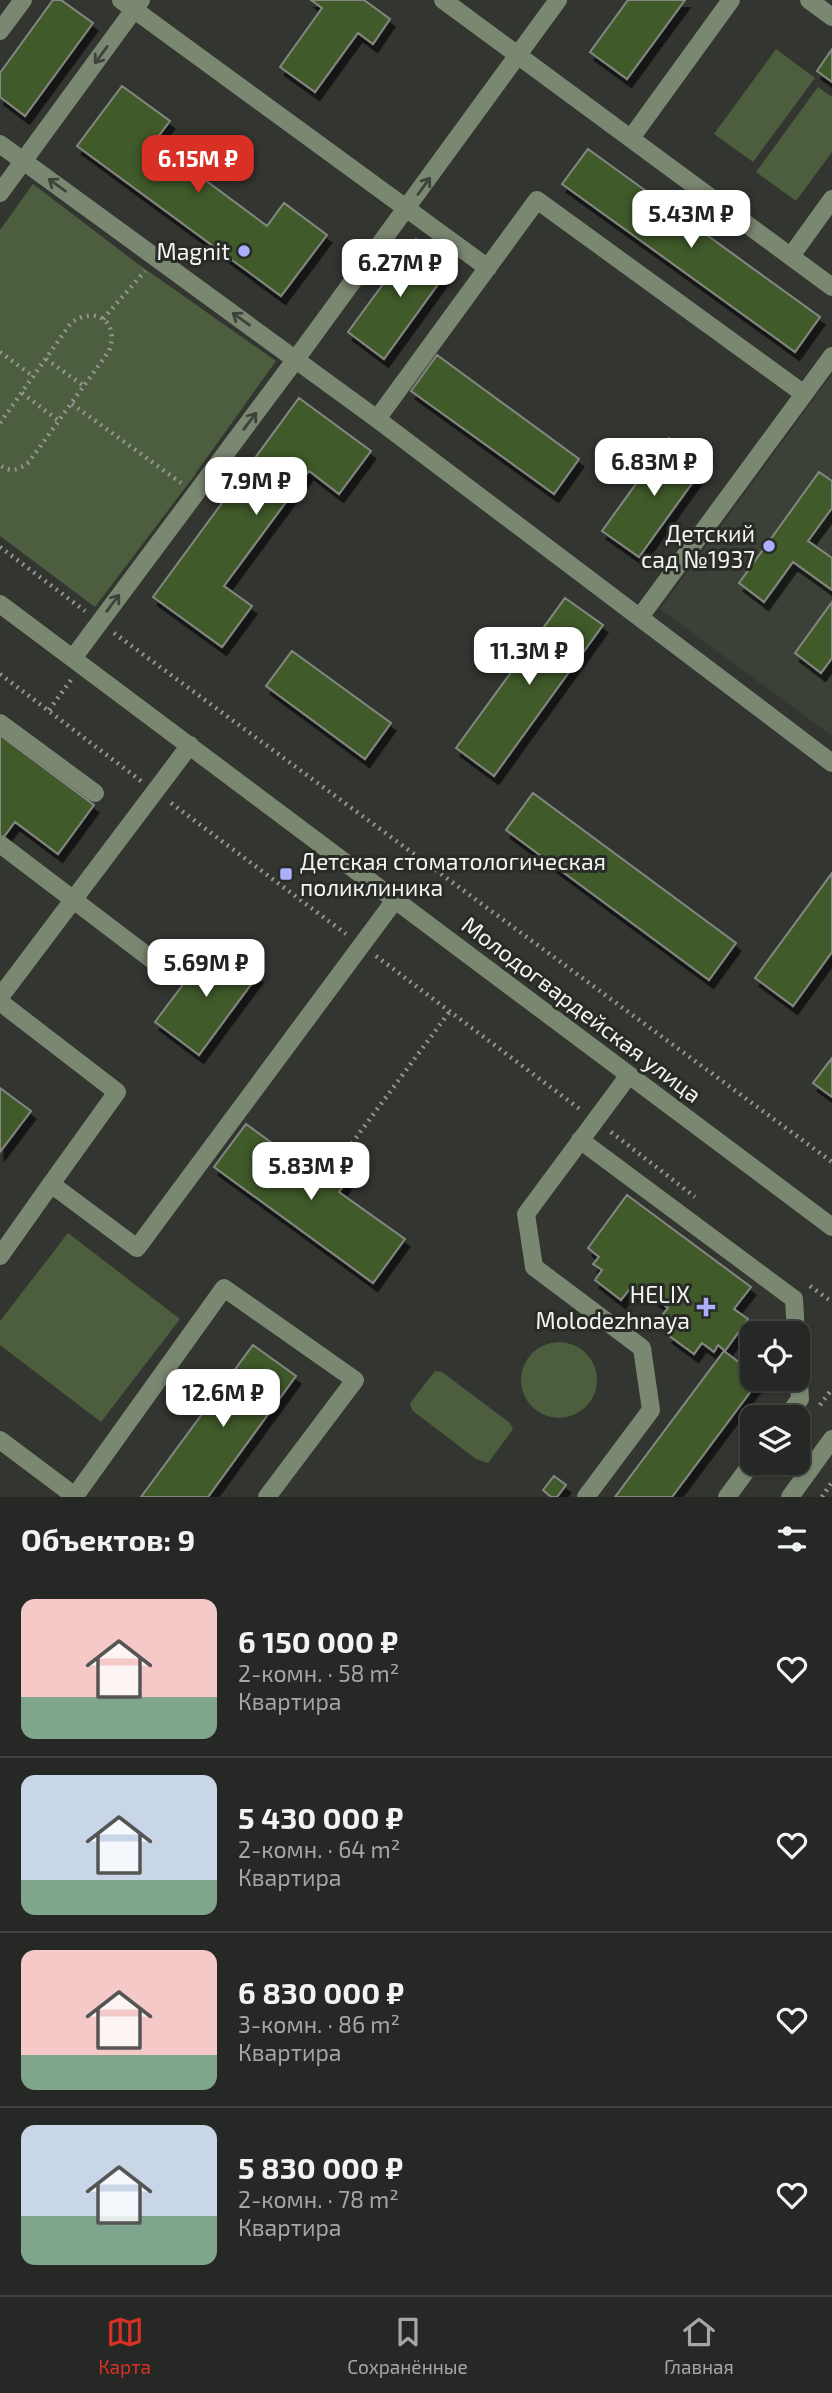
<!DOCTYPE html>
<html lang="ru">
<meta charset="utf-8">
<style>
body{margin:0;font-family:"Exo 2",sans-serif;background:#323432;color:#f1f3f6;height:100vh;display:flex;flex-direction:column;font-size:26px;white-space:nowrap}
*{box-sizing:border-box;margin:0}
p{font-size:23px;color:#a4a6a7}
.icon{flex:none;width:38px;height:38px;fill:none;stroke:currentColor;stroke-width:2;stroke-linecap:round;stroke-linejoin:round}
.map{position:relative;height:1497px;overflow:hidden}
.drawer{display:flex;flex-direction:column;background:#262825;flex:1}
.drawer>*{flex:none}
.tools{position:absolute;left:740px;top:1321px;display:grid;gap:14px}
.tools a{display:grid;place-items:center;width:70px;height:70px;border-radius:14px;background:#262825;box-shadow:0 2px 5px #0004,0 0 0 2px #424442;font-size:35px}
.price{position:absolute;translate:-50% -60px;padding:0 16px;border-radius:14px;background:#fff;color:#222;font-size:23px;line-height:46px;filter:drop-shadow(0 2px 4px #0008)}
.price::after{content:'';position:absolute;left:50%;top:42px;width:21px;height:16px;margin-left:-10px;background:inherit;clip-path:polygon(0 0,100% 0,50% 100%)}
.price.selected{background:#d93025;color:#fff}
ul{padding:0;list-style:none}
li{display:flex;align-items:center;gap:21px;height:175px;padding:0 21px}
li+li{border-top:2px solid #424442}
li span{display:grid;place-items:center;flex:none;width:196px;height:140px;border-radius:14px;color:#555}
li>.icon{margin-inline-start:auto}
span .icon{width:84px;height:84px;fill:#fffc;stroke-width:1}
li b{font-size:30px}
h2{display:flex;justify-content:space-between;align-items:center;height:84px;padding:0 21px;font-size:30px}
.dock{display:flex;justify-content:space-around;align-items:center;height:98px;border-top:2px solid #424442;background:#262825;font-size:19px;color:#a4a6a7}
.dock a{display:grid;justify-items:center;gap:4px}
.dock .selected{color:#d93025}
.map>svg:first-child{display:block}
.built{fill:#3b4136}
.green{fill:#4c5e3d}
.building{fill:#405a29;stroke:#848782;stroke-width:2;filter:url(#shadow)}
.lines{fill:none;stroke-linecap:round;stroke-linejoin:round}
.path{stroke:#949692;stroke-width:4.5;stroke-dasharray:2 5;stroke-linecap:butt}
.minor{stroke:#7a8771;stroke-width:18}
.oneway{stroke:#3d423a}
.poi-dot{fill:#acaffb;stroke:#292b27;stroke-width:2.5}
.labels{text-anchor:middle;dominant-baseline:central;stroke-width:6;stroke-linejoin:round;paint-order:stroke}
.poi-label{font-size:23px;fill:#f3f4f1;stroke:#292b27;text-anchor:end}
.street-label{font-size:23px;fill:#f3f4f1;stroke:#292b27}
</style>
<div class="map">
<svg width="832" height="1497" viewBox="0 0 832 1497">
<defs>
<filter id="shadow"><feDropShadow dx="4.5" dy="8" stdDeviation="0" flood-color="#0009"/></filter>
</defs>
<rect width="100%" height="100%" fill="#333531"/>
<!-- built -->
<path class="built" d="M 832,374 L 832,736 L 660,609 Z"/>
<!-- green -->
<path class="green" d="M 776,49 L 815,78 L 753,162 L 714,134 Z
M 818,87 L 832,97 L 832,152 L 796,201 L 756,172 Z
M 33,184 L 134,261 L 276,361 L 191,480 L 95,607 L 0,536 L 0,230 Z
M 68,1233 L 180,1319 L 101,1422 L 0,1345 L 0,1321 Z
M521 1380a38 38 0 1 1 76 0a38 38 0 1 1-76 0Z
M 435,1371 L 442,1372 L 510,1423 L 513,1429 L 511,1432 L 488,1463 L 476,1459 L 413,1411 L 410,1405 L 411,1402 Z"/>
<!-- building -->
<path class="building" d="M 53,0 L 61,0 L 93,23 L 25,116 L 0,97 L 0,73 Z
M 311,0 L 364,0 L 390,19 L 373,44 L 358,33 L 315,92 L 280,67 L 322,8 Z
M 628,0 L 685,0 L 627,79 L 590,52 Z
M 832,49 L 832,82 L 817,71 Z
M 122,86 L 170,121 L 154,142 L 267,226 L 284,203 L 327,235 L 281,296 L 77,146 Z
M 588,149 L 820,317 L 795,352 L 562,184 Z
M 416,239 L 452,265 L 384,359 L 348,332 Z
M 437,355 L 579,459 L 554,494 L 411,391 Z
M 299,398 L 371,451 L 339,494 L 309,471 L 224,586 L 252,606 L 222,647 L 153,597 Z
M 669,438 L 706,464 L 639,557 L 602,531 Z
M 819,472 L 832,481 L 832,508 L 808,541 L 832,558 L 832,590 L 793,562 L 764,602 L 739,583 Z
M 565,598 L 603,625 L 494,776 L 456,748 Z
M 832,602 L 832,658 L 821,673 L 795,653 Z
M 292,651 L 391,723 L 365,759 L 266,686 Z
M 0,735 L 94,805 L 58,854 L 15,822 L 0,842 Z
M 533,793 L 736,943 L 709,980 L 506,830 Z
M 832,873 L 832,952 L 793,1006 L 755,978 Z
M 214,943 L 258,975 L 199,1055 L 155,1022 Z
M 832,1058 L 832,1097 L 813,1083 Z
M 0,1088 L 31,1111 L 0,1152 Z
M 246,1124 L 309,1170 L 320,1155 L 350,1177 L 339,1192 L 405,1239 L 373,1283 L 214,1167 Z
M 627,1195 L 751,1287 L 734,1309 L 748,1319 L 725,1351 L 718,1345 L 714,1352 L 702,1343 L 694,1354 L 668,1335 L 676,1324 L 663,1314 L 668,1308 L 643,1289 L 637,1297 L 629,1290 L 621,1300 L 595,1280 L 602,1270 L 593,1264 L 599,1257 L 588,1248 Z
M 253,1345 L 296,1376 L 208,1497 L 141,1497 Z
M 724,1351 L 752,1372 L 752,1379 L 760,1379 L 672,1497 L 615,1497 Z
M 554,1476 L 566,1485 L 557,1497 L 551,1497 L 543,1490 Z"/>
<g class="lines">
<!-- path -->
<path class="path" d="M 103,319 L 145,271
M 0,352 L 34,377
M 46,359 L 84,386
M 22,393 L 59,421
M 72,404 L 181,483
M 0,423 L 71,323 C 96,305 120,322 109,351 L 29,462 C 19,470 11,473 0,465
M 0,547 L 85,611
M 114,633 L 832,1162
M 0,674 L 141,781
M 49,710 L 71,680
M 171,803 L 346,934
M 376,956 L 581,1110
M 611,1132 L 695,1197
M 335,1166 L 450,1011
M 810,1286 L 832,1302
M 820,1405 L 832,1389
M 822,1497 L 832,1482"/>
<!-- minor -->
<path class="minor" d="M 121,0 L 488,268
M 443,0 L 832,287
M 809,0 L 832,17
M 0,31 L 23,0
M 631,138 L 731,0
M 0,144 L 377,419 L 832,763
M 0,193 L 141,0
M 791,256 L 832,199
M 377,419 L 537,200 L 804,394
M 0,604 L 832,1227
M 640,617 L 832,356
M 73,658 L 296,359 L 558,0
M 0,723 L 95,793
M 0,844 L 167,971
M 0,997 L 190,745
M 0,1002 L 117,1092 L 51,1184 L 137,1248 L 395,900
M 580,1140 L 794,1299 L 796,1334
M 0,1256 L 51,1184
M 786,1418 L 800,1399 L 798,1367
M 0,1440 L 76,1497
M 75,1496 L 224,1288 L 355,1380 L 267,1497
M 586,1497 L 651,1410 L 642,1348 L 534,1267 L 526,1214 L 629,1075
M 727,1497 L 752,1463
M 790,1497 L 832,1439"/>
</g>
<!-- one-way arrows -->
<defs><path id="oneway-shaft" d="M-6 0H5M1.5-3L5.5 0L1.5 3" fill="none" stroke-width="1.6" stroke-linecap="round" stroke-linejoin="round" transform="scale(1.75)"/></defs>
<g class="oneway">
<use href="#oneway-shaft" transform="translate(101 55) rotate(126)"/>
<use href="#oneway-shaft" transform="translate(57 185) rotate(-144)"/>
<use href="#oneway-shaft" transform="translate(424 186) rotate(-54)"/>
<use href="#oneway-shaft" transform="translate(241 319) rotate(-144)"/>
<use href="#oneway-shaft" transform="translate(250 421) rotate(-53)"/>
<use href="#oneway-shaft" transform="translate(113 603) rotate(-53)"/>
</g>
<!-- markers -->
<g class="poi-dot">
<circle cx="244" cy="251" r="7"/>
<circle cx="769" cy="546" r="7"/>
<rect x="279" y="867" width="14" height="14" rx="3.5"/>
<path d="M702.5 1296.5h7v7h7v7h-7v7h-7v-7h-7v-7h7z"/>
</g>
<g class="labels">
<!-- poi labels -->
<g class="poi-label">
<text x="230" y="251">Magnit</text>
<text x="755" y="533">Детский<tspan x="755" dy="26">сад №1937</tspan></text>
<text x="300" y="861" text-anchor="start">Детская стоматологическая<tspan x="300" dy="26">поликлиника</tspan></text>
<text x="690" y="1294">HELIX<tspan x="690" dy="26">Molodezhnaya</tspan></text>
</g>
<!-- street labels -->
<g class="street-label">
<text transform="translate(582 1009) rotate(37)">Молодогвардейская улица</text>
</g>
</g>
</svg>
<div class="tools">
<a><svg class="icon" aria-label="locate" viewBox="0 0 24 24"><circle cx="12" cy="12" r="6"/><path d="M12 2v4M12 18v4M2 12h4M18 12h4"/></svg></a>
<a><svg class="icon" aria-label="layers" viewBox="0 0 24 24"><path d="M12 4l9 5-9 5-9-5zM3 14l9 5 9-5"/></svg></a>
</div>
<b class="price selected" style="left:198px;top:195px">6.15M ₽</b>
<b class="price" style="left:691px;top:250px">5.43M ₽</b>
<b class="price" style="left:400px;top:299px">6.27M ₽</b>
<b class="price" style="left:654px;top:498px">6.83M ₽</b>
<b class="price" style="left:256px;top:517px">7.9M ₽</b>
<b class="price" style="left:529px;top:687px">11.3M ₽</b>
<b class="price" style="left:206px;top:999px">5.69M ₽</b>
<b class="price" style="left:311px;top:1202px">5.83M ₽</b>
<b class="price" style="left:223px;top:1429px">12.6M ₽</b>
</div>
<section class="drawer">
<h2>Объектов: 9<svg class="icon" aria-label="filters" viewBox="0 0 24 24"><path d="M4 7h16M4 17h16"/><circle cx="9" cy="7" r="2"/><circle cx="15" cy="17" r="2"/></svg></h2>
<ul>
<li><span style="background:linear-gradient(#f6c9c9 70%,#7fa58c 0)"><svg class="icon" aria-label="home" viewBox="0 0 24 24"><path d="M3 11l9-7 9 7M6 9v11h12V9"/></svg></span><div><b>6 150 000 ₽</b><p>2-комн. · 58 m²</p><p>Квартира</p></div><svg class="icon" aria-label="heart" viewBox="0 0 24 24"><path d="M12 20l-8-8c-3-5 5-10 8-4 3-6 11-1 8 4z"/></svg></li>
<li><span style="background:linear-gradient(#c9d6e8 75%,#7fa58c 0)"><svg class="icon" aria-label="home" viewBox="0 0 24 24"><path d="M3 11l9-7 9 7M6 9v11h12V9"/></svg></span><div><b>5 430 000 ₽</b><p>2-комн. · 64 m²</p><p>Квартира</p></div><svg class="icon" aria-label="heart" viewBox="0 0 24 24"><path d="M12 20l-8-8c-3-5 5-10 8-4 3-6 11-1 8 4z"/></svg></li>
<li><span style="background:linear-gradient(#f6c9c9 75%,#7fa58c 0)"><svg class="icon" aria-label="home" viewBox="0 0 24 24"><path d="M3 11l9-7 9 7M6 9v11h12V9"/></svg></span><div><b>6 830 000 ₽</b><p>3-комн. · 86 m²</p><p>Квартира</p></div><svg class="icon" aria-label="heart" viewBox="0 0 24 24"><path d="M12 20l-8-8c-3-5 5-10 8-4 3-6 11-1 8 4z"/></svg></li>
<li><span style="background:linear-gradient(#c9d6e8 65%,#7fa58c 0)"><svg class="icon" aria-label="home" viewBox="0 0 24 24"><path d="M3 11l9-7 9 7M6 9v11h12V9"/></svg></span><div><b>5 830 000 ₽</b><p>2-комн. · 78 m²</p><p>Квартира</p></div><svg class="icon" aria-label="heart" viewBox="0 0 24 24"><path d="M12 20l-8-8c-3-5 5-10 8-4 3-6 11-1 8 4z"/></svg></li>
</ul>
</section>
<nav class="dock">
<a class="selected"><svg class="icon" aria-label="map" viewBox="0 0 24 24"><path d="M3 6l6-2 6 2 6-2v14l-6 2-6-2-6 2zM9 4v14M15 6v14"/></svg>Карта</a>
<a><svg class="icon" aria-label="saved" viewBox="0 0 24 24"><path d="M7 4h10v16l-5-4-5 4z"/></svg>Сохранённые</a>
<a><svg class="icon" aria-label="home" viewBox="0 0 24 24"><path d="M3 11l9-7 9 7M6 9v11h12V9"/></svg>Главная</a>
</nav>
